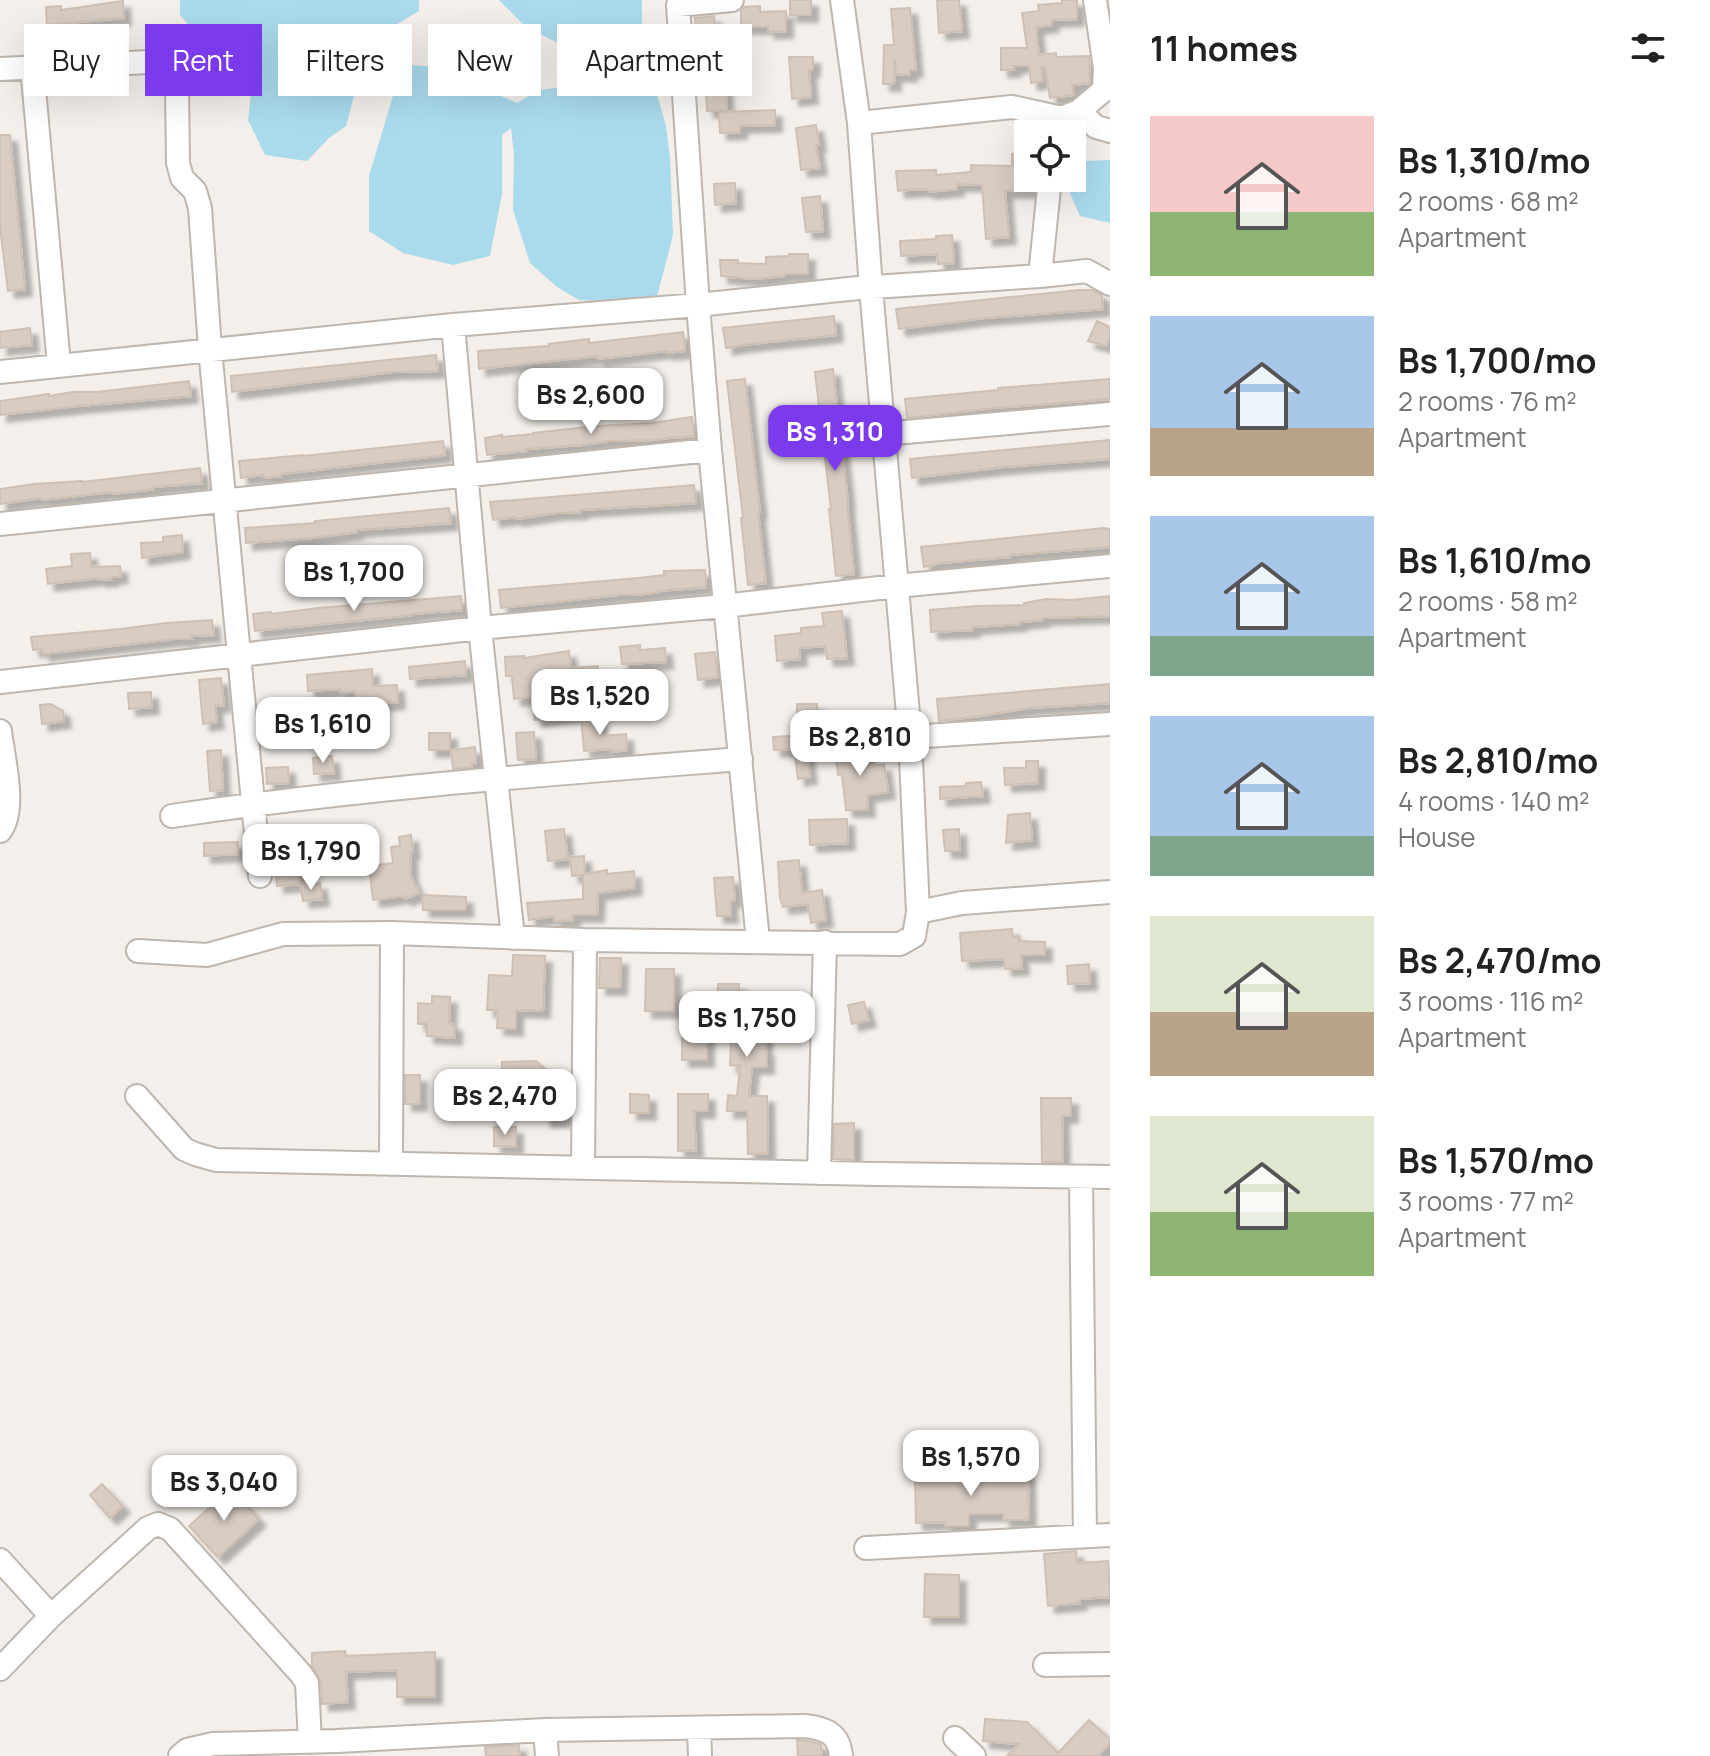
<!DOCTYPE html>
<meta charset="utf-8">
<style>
body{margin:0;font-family:Manrope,sans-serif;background:#f6f6f6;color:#222;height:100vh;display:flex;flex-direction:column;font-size:30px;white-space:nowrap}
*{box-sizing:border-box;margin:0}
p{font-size:26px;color:#767676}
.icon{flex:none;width:44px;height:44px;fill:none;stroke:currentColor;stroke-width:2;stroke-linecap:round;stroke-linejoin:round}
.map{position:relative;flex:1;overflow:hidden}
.details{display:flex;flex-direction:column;background:#fff;width:600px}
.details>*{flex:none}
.banner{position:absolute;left:24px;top:24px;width:760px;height:72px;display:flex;gap:16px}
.controls{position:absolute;left:1014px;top:120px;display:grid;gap:16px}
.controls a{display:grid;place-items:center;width:72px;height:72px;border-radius:0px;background:#fff;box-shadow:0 8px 32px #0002;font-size:40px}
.price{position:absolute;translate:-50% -68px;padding:0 18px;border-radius:16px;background:#fff;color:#222;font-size:26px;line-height:52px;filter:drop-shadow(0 2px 4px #0008)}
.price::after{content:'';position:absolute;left:50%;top:48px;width:24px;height:18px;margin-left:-12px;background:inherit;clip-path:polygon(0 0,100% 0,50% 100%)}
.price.on{background:#7c3aed;color:#fff}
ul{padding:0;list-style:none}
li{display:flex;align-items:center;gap:24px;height:200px;padding:0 40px}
li span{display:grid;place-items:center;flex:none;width:224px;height:160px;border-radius:0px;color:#555}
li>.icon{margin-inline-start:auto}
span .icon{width:96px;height:96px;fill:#fffc;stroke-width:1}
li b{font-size:34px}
h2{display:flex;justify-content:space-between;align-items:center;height:96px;padding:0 40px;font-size:34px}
.tag{padding:0 28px;border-radius:0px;background:#fff;box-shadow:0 8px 32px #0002;font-size:28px;line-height:72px}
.tag.on{background:#7c3aed;color:#fff}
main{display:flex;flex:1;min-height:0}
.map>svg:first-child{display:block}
.water{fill:#aadbed}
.building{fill:#d8ccc3;stroke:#cfc0b3;stroke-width:2;filter:url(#shadow)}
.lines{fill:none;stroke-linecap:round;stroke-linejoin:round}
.minor-casing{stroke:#bfb6ad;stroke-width:26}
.minor{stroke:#fff;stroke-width:22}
</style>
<main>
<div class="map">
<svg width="1110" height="1756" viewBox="0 0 1110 1756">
<defs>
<filter id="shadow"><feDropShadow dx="7" dy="7" stdDeviation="2" flood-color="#0004"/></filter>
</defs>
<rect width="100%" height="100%" fill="#f4efea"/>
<!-- water -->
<path class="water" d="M 180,0 L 419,0 L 419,11 L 387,30 L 361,70 L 346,126 L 329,138 L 307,161 L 265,155 L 248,120 L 255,59 L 206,39 L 202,40 L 180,15 Z
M 499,0 L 642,0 L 642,38 L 623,53 L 600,52 L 582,40 L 562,45 L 526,27 Z
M 473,53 L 491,54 L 501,75 L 499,95 L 517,103 L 538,90 L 583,85 L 616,78 L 655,87 L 666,126 L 670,157 L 673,235 L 657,297 L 614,302 L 579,300 L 557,287 L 530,263 L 513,210 L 514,155 L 511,128 L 502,135 L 502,194 L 490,256 L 453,265 L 403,253 L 369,231 L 369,176 L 395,89 L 411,65 L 437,67 L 461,74 Z
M 1110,160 L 1110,223 L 1080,216 L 1066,184 L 1085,161 Z"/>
<!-- building -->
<path class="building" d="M 790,0 L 811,0 L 811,15 L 790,15 Z
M 937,0 L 959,0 L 962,31 L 939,33 Z
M 1062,0 L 1077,0 L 1077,19 L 1051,20 L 1052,25 L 1036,27 L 1039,55 L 1056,53 L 1056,57 L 1089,56 L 1090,83 L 1072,85 L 1074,95 L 1050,98 L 1045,67 L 1041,67 L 1043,81 L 1031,83 L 1029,66 L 1013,66 L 1014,70 L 1001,70 L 1001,48 L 1027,48 L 1022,13 L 1039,11 L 1038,5 L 1062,3 Z
M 123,1 L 124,18 L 47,25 L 46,7 L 61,6 L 61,10 Z
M 760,6 L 760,12 L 786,11 L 786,31 L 768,32 L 768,27 L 741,27 L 741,11 L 744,7 Z
M 910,8 L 916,70 L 910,70 L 910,75 L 896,74 L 895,59 L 894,84 L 883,84 L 884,45 L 894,45 L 891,9 Z
M 714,16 L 716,32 L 696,34 L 695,18 Z
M 789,57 L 813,57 L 813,70 L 809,70 L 811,97 L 792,99 Z
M 710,64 L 724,64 L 727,110 L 707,111 L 705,75 L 710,74 Z
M 775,110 L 775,125 L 740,126 L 740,132 L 720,133 L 719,112 Z
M 816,125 L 819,145 L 816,145 L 820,168 L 801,170 L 796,128 Z
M 0,135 L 10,135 L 25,289 L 8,291 L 0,227 Z
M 1012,154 L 1028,154 L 1028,178 L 1036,178 L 1035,191 L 1005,191 L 1009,237 L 986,239 L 982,185 L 957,184 L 957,189 L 928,192 L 928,190 L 920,189 L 898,191 L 896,171 L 936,170 L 936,175 L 971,172 L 971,165 L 1012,166 Z
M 735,183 L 736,203 L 715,205 L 714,184 Z
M 820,196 L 823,231 L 806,232 L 802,198 Z
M 952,235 L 954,263 L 938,264 L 937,254 L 901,256 L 900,241 L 936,239 L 936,236 Z
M 789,254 L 808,254 L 808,274 L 784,274 L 784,276 L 753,279 L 721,276 L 720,260 L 738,260 L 738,263 L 766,264 L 766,257 L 789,256 Z
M 1079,290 L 1092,290 L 1102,295 L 1103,309 L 985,318 L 899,329 L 896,309 Z
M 834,316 L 836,335 L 742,345 L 726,348 L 723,328 Z
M 1097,321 L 1110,327 L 1110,337 L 1106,346 L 1088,341 Z
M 30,328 L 32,345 L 0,348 L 0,332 Z
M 683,332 L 685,351 L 667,353 L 667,351 L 598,359 L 597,356 L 479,369 L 478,351 L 549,346 L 549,344 L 589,339 L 589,343 Z
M 436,355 L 438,371 L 393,372 L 232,392 L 231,376 Z
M 833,369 L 848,502 L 847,503 L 854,574 L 836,576 L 829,509 L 831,509 L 815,372 Z
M 745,379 L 760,512 L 758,512 L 766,583 L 748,585 L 741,518 L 743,518 L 727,381 Z
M 1110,379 L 1110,399 L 994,408 L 907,418 L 905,399 L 998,390 L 998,388 Z
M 189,381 L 191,396 L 79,406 L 0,415 L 0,401 L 49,394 L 49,396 L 73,392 L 97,392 Z
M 692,417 L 694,436 L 676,438 L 675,437 L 653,440 L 608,441 L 582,445 L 526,449 L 527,451 L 487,455 L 485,438 L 502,435 L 502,437 L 533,434 L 533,433 L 596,426 L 652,423 Z
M 1110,440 L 1110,459 L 1003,467 L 912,478 L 910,459 Z
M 443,441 L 445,455 L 281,474 L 281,476 L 264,478 L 264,475 L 241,478 L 239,461 L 303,455 L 303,456 Z
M 200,468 L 202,483 L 154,487 L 154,489 L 113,494 L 112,492 L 42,500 L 41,498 L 0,504 L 0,489 L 34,484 L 82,481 L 82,482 Z
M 694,485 L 696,503 L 581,510 L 581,512 L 556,513 L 516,519 L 516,517 L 493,520 L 490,502 Z
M 449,508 L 451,523 L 357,530 L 357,532 L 311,538 L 246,543 L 245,528 L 316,523 L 315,521 Z
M 1104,528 L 1110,529 L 1110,547 L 1010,555 L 1010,557 L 940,563 L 924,567 L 921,547 Z
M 182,535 L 183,552 L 142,558 L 141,543 L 163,542 L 163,537 Z
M 90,553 L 91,567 L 120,566 L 121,576 L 112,577 L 112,579 L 99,580 L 99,578 L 48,584 L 46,569 L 72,566 L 71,554 Z
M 705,570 L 706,587 L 659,591 L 659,592 L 635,595 L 618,595 L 501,608 L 499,590 L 639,578 L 664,575 L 664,571 Z
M 461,596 L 462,610 L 412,614 L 412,615 L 255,631 L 253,614 L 271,612 L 272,614 L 318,608 Z
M 1110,596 L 1110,616 L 1043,618 L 1043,620 L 1020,622 L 1020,624 L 973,627 L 973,630 L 931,632 L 930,610 L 977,606 L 1024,605 L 1024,603 L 1046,599 L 1072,600 Z
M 842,611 L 847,658 L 827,659 L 825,646 L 799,648 L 800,659 L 777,661 L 775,636 L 801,633 L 801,628 L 824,626 L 822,613 Z
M 212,620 L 214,635 L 191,636 L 192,639 L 174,639 L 43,654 L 42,649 L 33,650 L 31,637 L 121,629 L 166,623 Z
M 640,645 L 640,650 L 665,648 L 666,662 L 622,664 L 620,647 Z
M 569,651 L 571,668 L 598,666 L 599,686 L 576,687 L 579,714 L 535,720 L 532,697 L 514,699 L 512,676 L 506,676 L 505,657 L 524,656 L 524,658 Z
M 715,652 L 718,677 L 698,680 L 695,654 Z
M 465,661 L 466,675 L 410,679 L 409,667 Z
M 372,669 L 373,686 L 397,685 L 398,702 L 356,706 L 355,691 L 341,693 L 340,689 L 308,691 L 307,675 Z
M 221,678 L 224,705 L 215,706 L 217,722 L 203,724 L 199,680 Z
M 1110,684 L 1110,703 L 1029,708 L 980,716 L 939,721 L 937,699 Z
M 151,692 L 152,707 L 129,709 L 128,693 Z
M 51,704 L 63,711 L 64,721 L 42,724 L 40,705 Z
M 797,704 L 817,704 L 817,732 L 797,732 Z
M 599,716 L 600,736 L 626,734 L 627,750 L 611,752 L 611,749 L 584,751 L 581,717 Z
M 534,732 L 536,759 L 518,760 L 516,733 Z
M 429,733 L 450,733 L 450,750 L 429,750 Z
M 805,735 L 810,777 L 798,779 L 794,749 L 774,750 L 773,737 Z
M 475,747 L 476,764 L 471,764 L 472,767 L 453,769 L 451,750 Z
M 867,747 L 869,766 L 884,764 L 888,792 L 867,795 L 868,810 L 846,810 L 842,774 L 838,775 L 835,751 Z
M 221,750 L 223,790 L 210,791 L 207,751 Z
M 332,756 L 334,773 L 314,774 L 313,758 Z
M 1026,761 L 1038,761 L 1038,783 L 1005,785 L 1004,768 L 1026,768 Z
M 288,767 L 289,783 L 267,784 L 266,768 Z
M 981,782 L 983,796 L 940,799 L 940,787 L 966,786 L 966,783 Z
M 1030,813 L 1032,840 L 1006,843 L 1008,815 Z
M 847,819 L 848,843 L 810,845 L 809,820 Z
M 342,828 L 344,843 L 300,848 L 298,832 Z
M 564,829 L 568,859 L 548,861 L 545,831 Z
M 959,829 L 960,851 L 945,851 L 943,830 Z
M 411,835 L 413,852 L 410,852 L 411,876 L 419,893 L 405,899 L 404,896 L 373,900 L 369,866 L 393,863 L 391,847 L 400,846 L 399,837 Z
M 238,842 L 238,854 L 204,856 L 204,843 Z
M 584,856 L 585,874 L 607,870 L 607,874 L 634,871 L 635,888 L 598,893 L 597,915 L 572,915 L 573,920 L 554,921 L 554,916 L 529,920 L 527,903 L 583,899 L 583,875 L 572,876 L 570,857 Z
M 799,860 L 802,893 L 822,890 L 826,920 L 811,923 L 808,904 L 783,907 L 780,898 L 778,862 Z
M 297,864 L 300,884 L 277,886 L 275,866 Z
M 733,877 L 735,900 L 730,901 L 731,916 L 717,916 L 714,878 Z
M 320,883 L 322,899 L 303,901 L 300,884 Z
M 422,895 L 466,897 L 466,910 L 423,910 Z
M 1012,929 L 1013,937 L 1019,936 L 1019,941 L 1045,942 L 1045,955 L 1021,955 L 1022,968 L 1005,969 L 1004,959 L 962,961 L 960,933 Z
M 513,955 L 545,956 L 543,1011 L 516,1010 L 516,1029 L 497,1028 L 498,1010 L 487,1010 L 489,975 L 512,976 Z
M 600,958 L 621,958 L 620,988 L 599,988 Z
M 1089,964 L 1090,983 L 1068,984 L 1067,966 Z
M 646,969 L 674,969 L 674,1011 L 645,1011 Z
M 718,984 L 739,984 L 739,1000 L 766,1001 L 765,1050 L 767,1050 L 767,1067 L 752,1067 L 749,1096 L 767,1096 L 768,1153 L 748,1154 L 747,1111 L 727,1111 L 728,1095 L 737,1096 L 740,1066 L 730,1065 L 732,1024 L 717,1024 Z
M 432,996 L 450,997 L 449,1023 L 455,1025 L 455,1038 L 427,1036 L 427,1024 L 418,1024 L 418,1003 L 432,1004 Z
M 864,1002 L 869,1020 L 852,1024 L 848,1005 Z
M 688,1013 L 707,1013 L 707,1060 L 682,1060 L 682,1038 L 688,1038 Z
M 536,1061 L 566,1087 L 567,1120 L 544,1120 L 543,1086 L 503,1086 L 502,1062 Z
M 405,1075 L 420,1075 L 420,1104 L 405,1104 Z
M 630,1094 L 649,1095 L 649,1113 L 630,1113 Z
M 678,1094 L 708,1094 L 708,1111 L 694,1111 L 696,1150 L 678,1151 Z
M 1041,1098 L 1071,1098 L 1071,1116 L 1062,1116 L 1063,1162 L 1042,1162 Z
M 854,1123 L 854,1160 L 833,1159 L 834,1124 Z
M 494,1127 L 516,1127 L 516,1147 L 494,1146 Z
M 1002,1472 L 1028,1472 L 1029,1520 L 1003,1520 L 1003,1514 L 969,1514 L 969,1526 L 945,1526 L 945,1522 L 916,1523 L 915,1476 L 969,1476 L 969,1481 L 1002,1481 Z
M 102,1484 L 123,1506 L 110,1518 L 90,1495 Z
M 231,1488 L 259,1519 L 218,1557 L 189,1526 Z
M 1076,1551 L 1077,1563 L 1108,1561 L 1110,1597 L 1080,1599 L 1080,1603 L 1048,1606 L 1044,1554 Z
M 925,1574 L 959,1575 L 959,1617 L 924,1617 Z
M 345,1651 L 346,1656 L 435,1652 L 435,1697 L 397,1697 L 397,1670 L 346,1672 L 348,1702 L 322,1704 L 321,1682 L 312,1666 L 312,1653 Z
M 985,1719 L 1027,1722 L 1058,1753 L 1089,1720 L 1110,1739 L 1110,1743 L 1098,1756 L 1007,1756 L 1019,1744 L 983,1741 Z
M 797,1740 L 809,1741 L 821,1744 L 822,1756 L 798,1756 Z
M 519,1745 L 520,1756 L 486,1756 L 485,1747 Z"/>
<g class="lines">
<!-- minor casing -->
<g class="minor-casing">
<path id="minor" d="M 732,0 L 678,5 L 698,305 L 710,450 L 758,941
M 32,67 L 59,365
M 0,69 L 149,62 L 168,64 L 177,84 L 178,163 L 182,178 L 195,191 L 200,208 L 210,349 L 260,876
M 1079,111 L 1096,127 L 1110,131
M 859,123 L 1012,107 L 1062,118
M 1056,134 L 1062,118 L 1079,111 L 1104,90 L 1105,68 L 1095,0
M 1050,178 L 1040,276 L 1087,271 L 1110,284
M 453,325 L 480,628 L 513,938
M 0,372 L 453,325 L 698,305 L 858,288 L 1040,276
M 883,434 L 1110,414
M 0,524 L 710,450
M 0,682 L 480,628 L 724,606 L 896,586 L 1110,566
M 0,731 C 3,757 17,810 0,831
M 910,737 L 1110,724
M 172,816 C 360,788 551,774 741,759
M 918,912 L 962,903 L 1110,892
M 138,951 L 207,955 L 283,934 L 392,933 L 585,940 L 900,944 L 914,936 L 918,912 L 910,737 L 871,288 L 859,123 L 842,0
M 137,1096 L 184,1149 L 195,1154 L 216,1160 L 877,1174 L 1110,1177
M 391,1164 L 392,933
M 583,1167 L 585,940
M 819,1173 L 825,942
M 1081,1177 L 1085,1536
M 866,1548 L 1110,1535
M 0,1560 L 51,1616
M 1045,1665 L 1110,1664
M 0,1669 L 51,1616 L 148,1528 L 158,1524 L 170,1529 L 301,1674 L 307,1683 L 310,1742
M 699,1728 L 700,1756
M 545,1730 L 547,1756
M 955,1738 L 974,1756
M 180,1756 L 187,1750 L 213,1744 L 337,1741 L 545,1730 L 804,1726 C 825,1728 839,1733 841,1756"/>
</g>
<!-- minor -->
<use href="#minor" class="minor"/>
</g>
</svg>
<div class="controls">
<a><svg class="icon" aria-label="locate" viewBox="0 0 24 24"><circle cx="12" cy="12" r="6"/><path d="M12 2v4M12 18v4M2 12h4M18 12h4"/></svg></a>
</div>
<b class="price" style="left:591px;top:436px">Bs 2,600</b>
<b class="price on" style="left:835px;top:473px">Bs 1,310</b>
<b class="price" style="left:354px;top:613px">Bs 1,700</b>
<b class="price" style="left:600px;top:737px">Bs 1,520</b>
<b class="price" style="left:323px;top:765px">Bs 1,610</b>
<b class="price" style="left:860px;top:778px">Bs 2,810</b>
<b class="price" style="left:311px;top:892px">Bs 1,790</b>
<b class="price" style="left:747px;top:1059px">Bs 1,750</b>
<b class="price" style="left:505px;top:1137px">Bs 2,470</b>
<b class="price" style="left:971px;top:1498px">Bs 1,570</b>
<b class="price" style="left:224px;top:1523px">Bs 3,040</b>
<div class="banner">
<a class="tag">Buy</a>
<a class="tag on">Rent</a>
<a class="tag">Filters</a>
<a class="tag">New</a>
<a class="tag">Apartment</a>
</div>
</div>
<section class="details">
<h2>11 homes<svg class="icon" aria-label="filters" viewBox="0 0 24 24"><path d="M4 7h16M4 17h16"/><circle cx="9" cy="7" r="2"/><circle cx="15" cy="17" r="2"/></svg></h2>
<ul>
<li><span style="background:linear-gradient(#f6c9c9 60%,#8fb573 0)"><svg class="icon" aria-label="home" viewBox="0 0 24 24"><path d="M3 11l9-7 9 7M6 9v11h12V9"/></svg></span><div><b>Bs 1,310/mo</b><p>2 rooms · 68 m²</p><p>Apartment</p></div></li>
<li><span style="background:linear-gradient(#a9c7e8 70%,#b9a48a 0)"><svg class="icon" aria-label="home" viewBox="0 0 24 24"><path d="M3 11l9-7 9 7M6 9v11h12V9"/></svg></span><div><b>Bs 1,700/mo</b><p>2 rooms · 76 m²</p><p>Apartment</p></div></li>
<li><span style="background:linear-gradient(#a9c7e8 75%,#7fa58c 0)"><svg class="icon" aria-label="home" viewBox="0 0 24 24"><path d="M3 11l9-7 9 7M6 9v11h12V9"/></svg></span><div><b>Bs 1,610/mo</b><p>2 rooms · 58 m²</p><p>Apartment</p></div></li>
<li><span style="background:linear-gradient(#a9c7e8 75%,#7fa58c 0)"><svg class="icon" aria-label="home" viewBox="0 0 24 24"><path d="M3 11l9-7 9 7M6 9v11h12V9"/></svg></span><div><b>Bs 2,810/mo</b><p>4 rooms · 140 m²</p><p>House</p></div></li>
<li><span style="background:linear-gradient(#dfe7d0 60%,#b9a48a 0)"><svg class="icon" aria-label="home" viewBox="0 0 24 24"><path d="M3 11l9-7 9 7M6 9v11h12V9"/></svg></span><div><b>Bs 2,470/mo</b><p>3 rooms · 116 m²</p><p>Apartment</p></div></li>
<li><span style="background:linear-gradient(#dfe7d0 60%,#8fb573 0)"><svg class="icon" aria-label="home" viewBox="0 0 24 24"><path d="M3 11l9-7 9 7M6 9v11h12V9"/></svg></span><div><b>Bs 1,570/mo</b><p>3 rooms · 77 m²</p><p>Apartment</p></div></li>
</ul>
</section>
</main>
